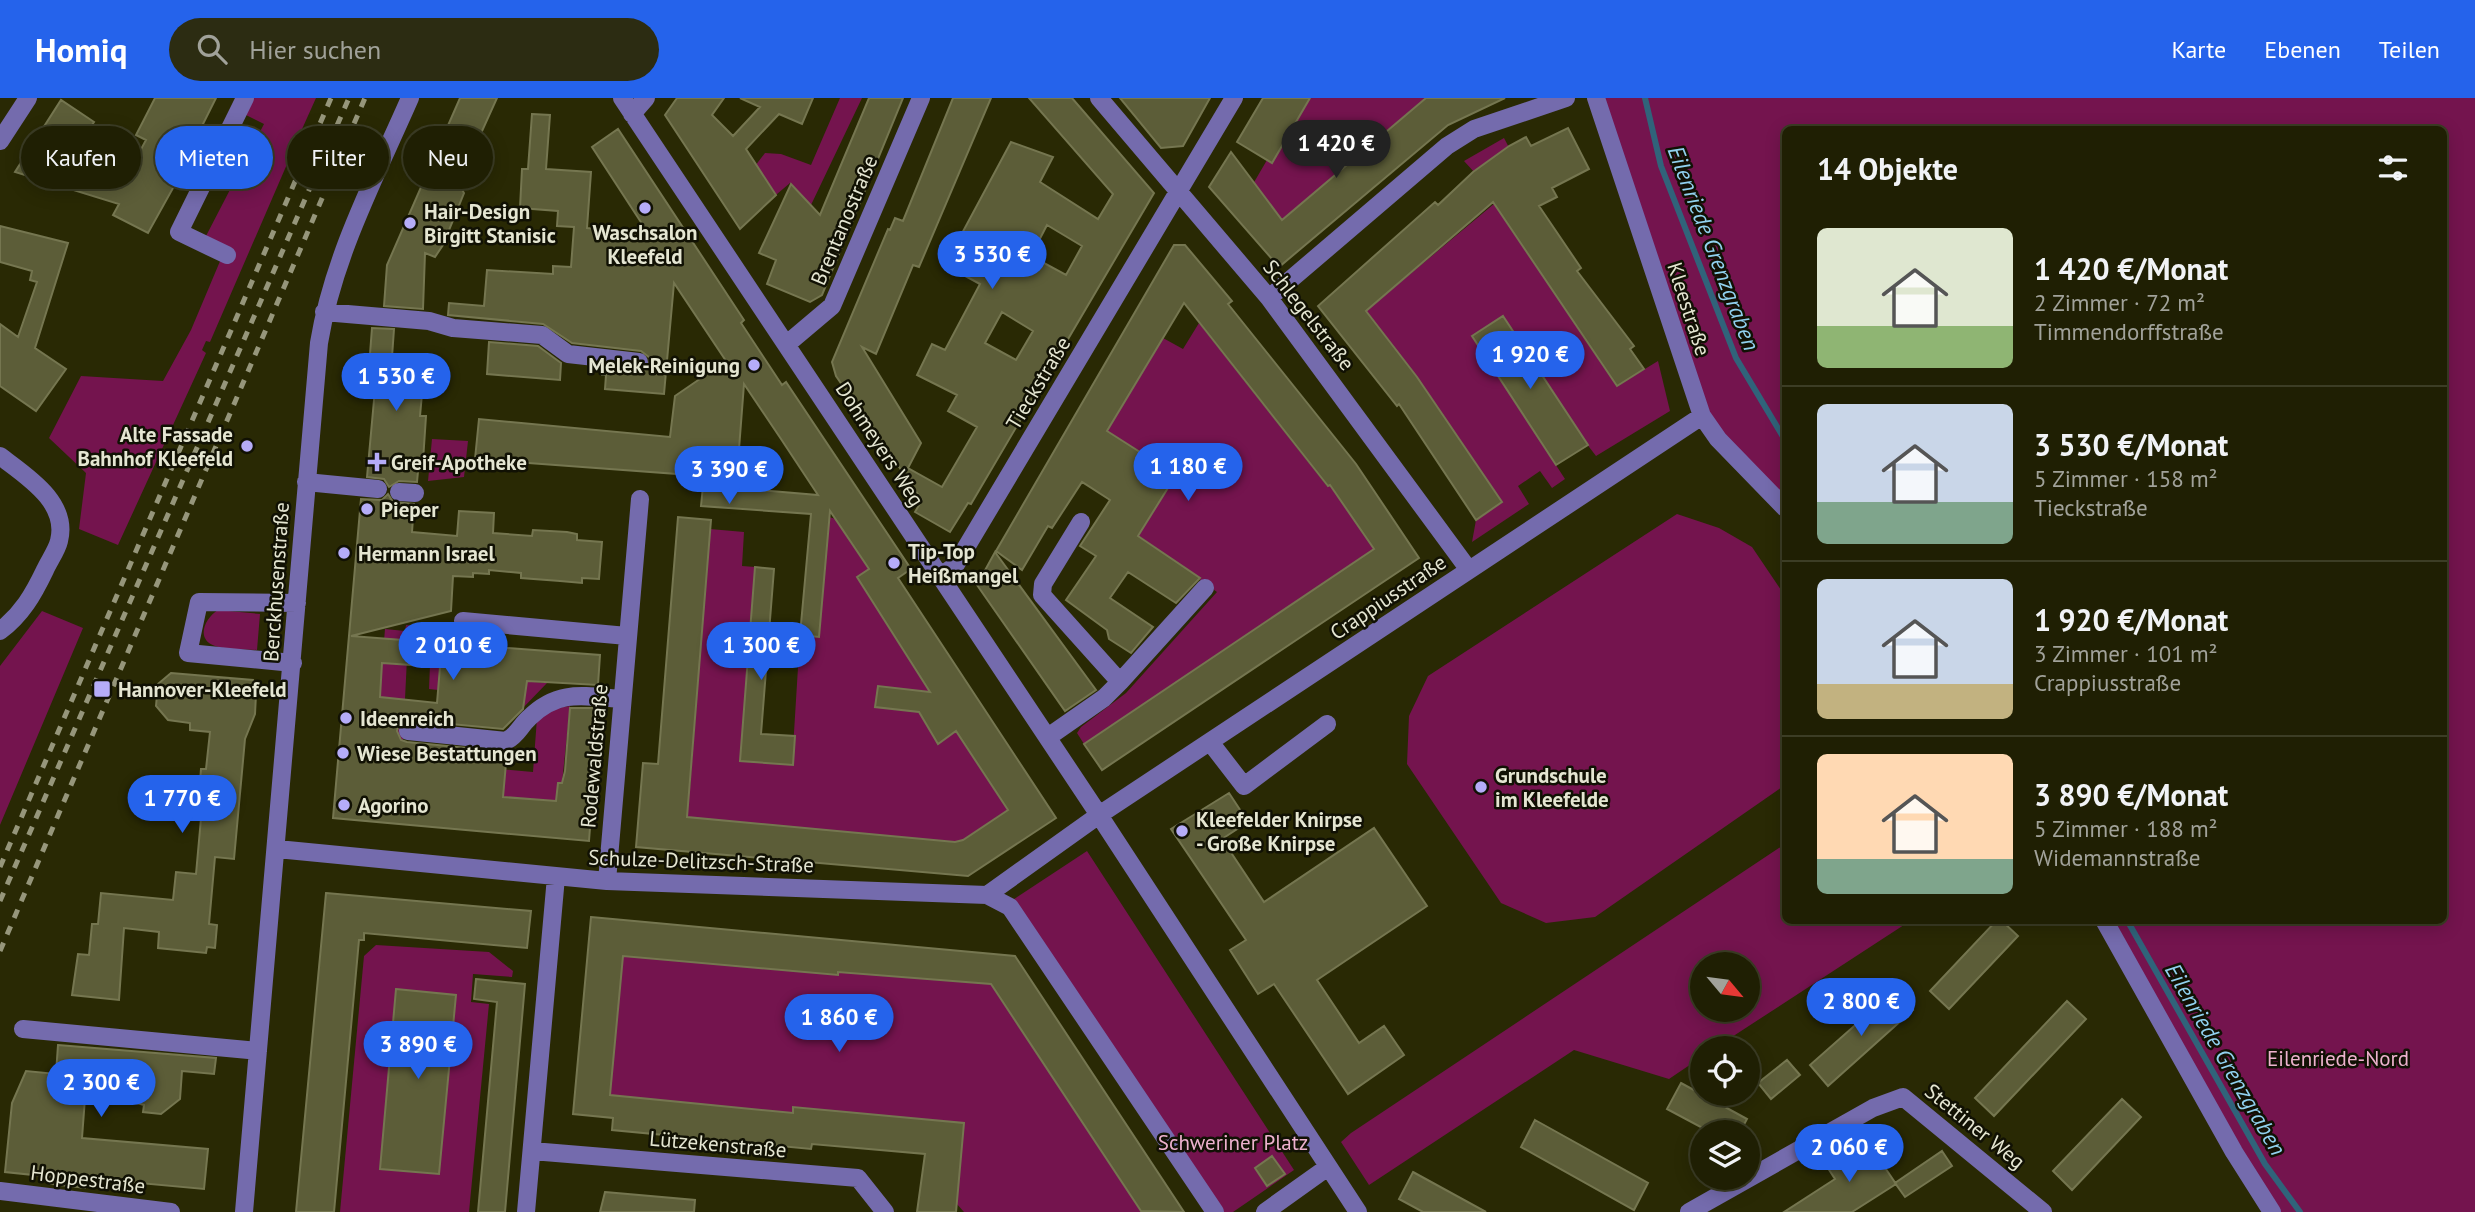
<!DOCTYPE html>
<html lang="de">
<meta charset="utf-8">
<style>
body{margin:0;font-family:"PT Sans",sans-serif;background:#2c2c12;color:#f1f3f6;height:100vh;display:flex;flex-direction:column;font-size:26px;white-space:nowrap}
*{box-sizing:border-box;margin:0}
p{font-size:23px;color:#a1a29a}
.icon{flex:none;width:38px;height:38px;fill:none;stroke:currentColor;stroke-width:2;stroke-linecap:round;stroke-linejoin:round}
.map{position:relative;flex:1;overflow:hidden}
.details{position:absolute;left:1782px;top:28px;width:665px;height:798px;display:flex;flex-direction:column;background:#1f1f03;border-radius:10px;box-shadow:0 4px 18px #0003,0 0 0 2px #3c3d25}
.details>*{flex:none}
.guide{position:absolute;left:21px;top:28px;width:665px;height:63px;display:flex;gap:14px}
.needle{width:46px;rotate:119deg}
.tools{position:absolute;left:1690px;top:854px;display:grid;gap:14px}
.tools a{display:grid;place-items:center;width:70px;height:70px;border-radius:50%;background:#1f1f03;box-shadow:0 4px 18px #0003,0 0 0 2px #3c3d25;font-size:35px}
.price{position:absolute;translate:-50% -60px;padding:0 16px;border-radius:24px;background:#2563eb;color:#fff;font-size:23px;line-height:46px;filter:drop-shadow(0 2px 4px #0008)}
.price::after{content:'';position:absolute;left:50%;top:42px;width:21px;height:16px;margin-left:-10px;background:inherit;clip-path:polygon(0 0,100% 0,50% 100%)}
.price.current{background:#222;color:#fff}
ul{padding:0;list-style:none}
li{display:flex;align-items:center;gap:21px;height:175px;padding:0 35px}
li+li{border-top:2px solid #3c3d25}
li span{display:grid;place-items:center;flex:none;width:196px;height:140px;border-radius:10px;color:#555}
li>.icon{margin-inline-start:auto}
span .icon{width:84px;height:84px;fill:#fffc;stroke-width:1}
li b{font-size:30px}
h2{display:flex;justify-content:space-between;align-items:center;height:84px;padding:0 35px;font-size:30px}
.chip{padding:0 24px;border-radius:32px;background:#1f1f03;box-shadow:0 4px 18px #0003,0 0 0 2px #3c3d25;font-size:24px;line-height:63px}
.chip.current{background:#2563eb;color:#fff}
header{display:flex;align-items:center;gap:42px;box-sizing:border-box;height:98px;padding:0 35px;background:#2563eb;color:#fff}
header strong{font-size:33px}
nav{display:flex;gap:38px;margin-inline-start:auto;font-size:24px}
.search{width:490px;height:63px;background:#2c2c12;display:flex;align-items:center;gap:18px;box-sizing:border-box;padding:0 24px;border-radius:38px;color:#a1a29a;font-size:26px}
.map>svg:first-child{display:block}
.green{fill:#74144e;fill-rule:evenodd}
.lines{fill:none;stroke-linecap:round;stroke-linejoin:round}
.stream{stroke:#30637a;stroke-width:6}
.building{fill:#5c5d38;stroke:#757650;stroke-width:2;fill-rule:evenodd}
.minor{stroke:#746bad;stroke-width:18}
.rail{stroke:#96967b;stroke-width:5;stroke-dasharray:9 9;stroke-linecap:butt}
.poi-dot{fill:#b5acf8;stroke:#111104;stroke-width:2.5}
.labels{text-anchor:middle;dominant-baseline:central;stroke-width:5;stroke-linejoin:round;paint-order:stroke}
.poi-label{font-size:21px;font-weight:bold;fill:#e5e6d2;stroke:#111104;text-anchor:start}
.street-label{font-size:21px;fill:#e5e6d2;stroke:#111104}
.park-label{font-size:21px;fill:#eeb2ce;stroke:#111104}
.water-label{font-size:23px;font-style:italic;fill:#91d1ef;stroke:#111104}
</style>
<header>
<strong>Homiq</strong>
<div class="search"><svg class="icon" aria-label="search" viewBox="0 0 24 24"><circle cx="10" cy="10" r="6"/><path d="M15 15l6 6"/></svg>Hier suchen</div>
<nav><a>Karte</a><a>Ebenen</a><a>Teilen</a></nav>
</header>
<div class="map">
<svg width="2475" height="1114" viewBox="0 0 2475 1114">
<rect width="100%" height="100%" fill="#292904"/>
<!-- green -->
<path class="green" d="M 245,0 L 316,0 L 298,40 L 295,39 L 291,48 L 294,50 L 210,244 L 206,243 L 202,252 L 206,255 L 118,447 L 79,431 L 86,375 L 49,340 L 81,278 L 163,283 L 191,232 L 226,149 L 206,138 L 264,26 L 238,13 Z
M 840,0 L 862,0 L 811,107 L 801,163 L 801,97 L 790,85 L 770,102 L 755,68 L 765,55 L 781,56 L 811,67 Z
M 1310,0 L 1426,0 L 1282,122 L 1253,86 L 1267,62 L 1272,64 Z
M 1596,0 L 2475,0 L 2475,1114 L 2272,1114 L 2104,823 L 2443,822 L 2443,32 L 1785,32 L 1785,410 L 1718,341 Z
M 1504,40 L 1538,105 L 1509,128 L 1617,288 L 1658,263 L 1670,313 L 1596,358 L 1557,307 L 1560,304 L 1532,261 L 1528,263 L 1503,218 L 1472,238 L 1565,381 L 1552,390 L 1540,373 L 1518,388 L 1529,406 L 1472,444 L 1476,422 L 1502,404 L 1417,279 L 1366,213 L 1507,95 L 1475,75 L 1464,63 Z
M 1199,225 L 1327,388 L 1330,387 L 1374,451 L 1084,646 L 1077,635 L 1081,629 L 1126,595 L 1217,494 L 1135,435 L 1146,425 L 1176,377 L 1107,333 L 1163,240 L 1183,251 Z
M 432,341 L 468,343 L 464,379 L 428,383 Z
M 1677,416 L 1719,430 L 1752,449 L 1785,498 L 1785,687 L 1595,819 L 1546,825 L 1501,805 L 1407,666 L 1409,618 L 1428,578 Z
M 822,417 L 836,421 L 870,470 L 857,479 L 1008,712 L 963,742 L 955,744 L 672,718 L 690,689 L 710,431 L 744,434 L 742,468 L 755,469 L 740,663 L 792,667 L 800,537 L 819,538 L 827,443 Z
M 218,512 L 260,516 L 257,552 C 244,551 227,552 215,548 C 195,541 205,520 218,512 Z
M 42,513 L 83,530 L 0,727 L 0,568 Z
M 437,526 L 443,537 L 439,576 L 547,585 L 520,613 L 510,600 L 429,591 L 431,542 L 408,540 L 402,662 L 533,674 L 537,620 L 551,611 L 570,608 L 562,685 L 558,685 L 556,703 L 372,687 L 385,531 L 405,533 L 406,527 L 429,529 Z
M 1785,746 L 1785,822 L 1910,823 L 1715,950 L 1703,950 L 1703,958 L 1669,981 L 1574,952 L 1369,1087 L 1341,1044 L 1351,1035 ZM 1703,866 L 1748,866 L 1748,912 L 1703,912 Z
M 1087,753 L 1294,1072 L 1233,1114 L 1221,1114 L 1011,803 Z
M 376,847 L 489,854 L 513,873 L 512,879 L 473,876 L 471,904 L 489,906 L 469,1114 L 340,1114 L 364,858 ZM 396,892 L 397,1072 L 396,1073 L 380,1070 ZM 439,895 L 456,897 L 439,1076 L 422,1074 Z
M 623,858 L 837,877 L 838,874 L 996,886 L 1004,906 L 1141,1112 L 1144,1110 L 1147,1114 L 964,1114 L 956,1105 L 963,1025 L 794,1009 L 793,1015 L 610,997 Z"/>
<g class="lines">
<!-- stream -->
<path class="stream" d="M 1645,0 L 1661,68 L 1736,260 L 1785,342
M 2127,822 L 2265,1066 L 2300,1114"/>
</g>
<!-- building -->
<path class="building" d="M 155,0 L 216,0 L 190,52 L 193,54 L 148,135 L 113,117 L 119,106 L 15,74 L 61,2 L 94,24 L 76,51 L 132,68 L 146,42 L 136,37 Z
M 460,0 L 497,0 L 463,75 L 467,77 L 461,90 L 464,95 L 443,147 L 435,159 L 425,155 L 423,211 L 384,208 L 387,167 Z
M 677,0 L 724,0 L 712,17 L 733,38 L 760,9 L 740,0 L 813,0 L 802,26 L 779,16 L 746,51 L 776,97 L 740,131 L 665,17 Z
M 869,0 L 903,0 L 822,197 L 810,204 L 767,186 L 776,162 L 759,155 L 791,86 L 820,117 Z
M 953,0 L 991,0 L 919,169 L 913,167 L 876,256 L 862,249 L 921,345 L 908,370 L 942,389 L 977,329 L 948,313 L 957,297 L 917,277 L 932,246 L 945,252 L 980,186 L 945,167 L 1011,44 L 1053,59 L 1040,84 L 1098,121 L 1113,96 L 1029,0 L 1072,0 L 1154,95 L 971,406 L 968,405 L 950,434 L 915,414 L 922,402 L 836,278 L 832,264 L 888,131 L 890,132 L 895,120 L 903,123 ZM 1047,127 L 1082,148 L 1066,177 L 1031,158 ZM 1002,214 L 1033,233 L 1016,262 L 985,245 Z
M 1120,0 L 1210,0 L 1183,48 L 1161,50 Z
M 1263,0 L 1310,0 L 1272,65 L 1237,44 Z
M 1426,0 L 1505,0 L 1448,27 L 1279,169 L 1209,89 L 1231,54 L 1282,122 Z
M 532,16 L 550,17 L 546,71 L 591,74 L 587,130 L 648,135 L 592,49 L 618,31 L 744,222 L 741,225 L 782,287 L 786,284 L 911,471 L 898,480 L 1056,720 L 968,778 L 636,749 L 643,665 L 658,666 L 678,419 L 711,422 L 687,719 L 955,744 L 963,742 L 1008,712 L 956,633 L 938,646 L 919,614 L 875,609 L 878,588 L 930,594 L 857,479 L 869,471 L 830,413 L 819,539 L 800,537 L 811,416 L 701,408 L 704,378 L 475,361 L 479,321 L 670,339 L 675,298 L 726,263 L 674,185 L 664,296 L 605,291 L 606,277 L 602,277 L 602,271 L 638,275 L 648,271 L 650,260 L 641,253 L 572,245 L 543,226 L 448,217 L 449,205 L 484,208 L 487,172 L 553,176 L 553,168 L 571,169 L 574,129 L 557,128 L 558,113 L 520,110 L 522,71 L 528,71 ZM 744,286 L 781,341 L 818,397 L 736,390 Z
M 1568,30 L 1589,71 L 1552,90 L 1557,99 L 1539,108 L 1581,170 L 1577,173 L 1634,248 L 1630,251 L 1644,271 L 1617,288 L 1493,104 L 1366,213 L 1417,279 L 1502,404 L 1476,422 L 1399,306 L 1397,308 L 1318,208 L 1435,104 L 1438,107 L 1473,74 L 1509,48 L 1526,39 L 1531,48 Z
M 0,128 L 68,145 L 35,250 L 66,271 L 36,313 L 0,288 L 0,226 L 18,239 L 37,184 L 30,182 L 32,173 L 0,164 Z
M 1174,147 L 1185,147 L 1232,203 L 1228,206 L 1356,366 L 1419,460 L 1102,672 L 1084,646 L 1374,451 L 1330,387 L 1328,388 L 1184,205 L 1107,333 L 1176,377 L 1138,438 L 1200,480 L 1176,505 L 1128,474 L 1110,500 L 1153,529 L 1131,555 L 1109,541 L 1107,532 L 1066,502 L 1096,458 L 1080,448 L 1110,402 L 1082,384 L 1052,430 L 1048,428 L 1022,472 L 996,453 Z
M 1503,218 L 1588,347 L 1556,367 L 1472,238 Z
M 372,230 L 394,231 L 392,259 L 425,263 L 420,318 L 426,318 L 423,363 L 419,363 L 417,384 L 399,383 L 389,389 L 384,381 L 367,379 L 377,269 L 369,269 Z
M 489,244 L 538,248 L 561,265 L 560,282 L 487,276 Z
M 388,396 L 393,404 L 414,406 L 412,434 L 457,438 L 459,413 L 494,415 L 493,435 L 532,438 L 533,432 L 567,434 L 577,436 L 577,442 L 602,444 L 599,481 L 582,480 L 582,485 L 560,483 L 521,480 L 521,475 L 489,472 L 489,476 L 473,475 L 473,479 L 453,478 L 451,513 L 351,538 L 600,557 L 598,587 L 527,583 L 523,611 L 503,631 L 409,622 L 399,626 L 397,633 L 401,642 L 407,644 L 507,654 L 503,699 L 556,703 L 558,685 L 562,685 L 565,673 L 570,610 L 599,610 L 589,743 L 333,720 L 361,401 L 382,402 ZM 382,565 L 440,569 L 437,605 L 380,599 Z
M 995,454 L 1096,592 L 1065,613 L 977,487 Z
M 755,469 L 774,471 L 761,636 L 795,638 L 793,667 L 740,663 Z
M 171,575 L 253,582 L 256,596 L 255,616 L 245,641 L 234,761 L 215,759 L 209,826 L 217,827 L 215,850 L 207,849 L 206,855 L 158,850 L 159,834 L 124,830 L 119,902 L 72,897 L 78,856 L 89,857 L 92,826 L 98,826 L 101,795 L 173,802 L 176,774 L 196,776 L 203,698 L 199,697 L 201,671 L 206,671 L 210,634 L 190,632 L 190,625 L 168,622 L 156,608 L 158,586 Z
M 1229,695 L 1248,724 L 1222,741 L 1264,804 L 1374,730 L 1427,808 L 1317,882 L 1359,945 L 1384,928 L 1404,957 L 1348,996 L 1274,886 L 1258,896 L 1230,852 L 1246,842 L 1171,731 Z
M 326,795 L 531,813 L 529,831 L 527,850 L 364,835 L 364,842 L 359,842 L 334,1114 L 296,1114 Z
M 591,819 L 1015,858 L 1184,1114 L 1141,1113 L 991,886 L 838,874 L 838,877 L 623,858 L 610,997 L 793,1015 L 793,1009 L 964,1025 L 956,1114 L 917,1114 L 925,1056 L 812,1046 L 811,1051 L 612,1032 L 613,1020 L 573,1016 Z
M 1997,822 L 2001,822 L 2018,838 L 1949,911 L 1930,893 Z
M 476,881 L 525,886 L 505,1114 L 478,1114 L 497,904 L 474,901 Z
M 396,891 L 456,897 L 439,1076 L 380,1071 Z
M 1895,892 L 1913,912 L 1828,988 L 1810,967 Z
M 2067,903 L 2086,921 L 1994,1018 L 1975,1000 Z
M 58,947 L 216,960 L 214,976 L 182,973 L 180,1001 L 161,1016 L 143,1014 L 144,1007 L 133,1004 L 85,1000 L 82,1040 L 208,1051 L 204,1091 L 86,1080 L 85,1090 L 51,1086 L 52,1079 L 5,1074 L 12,1005 L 26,973 L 56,976 Z
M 1787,962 L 1800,977 L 1771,1001 L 1758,985 Z
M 1681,985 L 1747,1021 L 1740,1034 L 1710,1034 L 1667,1011 Z
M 2122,1001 L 2141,1019 L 2072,1092 L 2053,1073 Z
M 1535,1022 L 1648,1085 L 1634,1112 L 1521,1049 Z
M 1867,1043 L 1896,1086 L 1852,1114 L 1784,1114 L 1835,1081 L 1822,1061 L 1832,1066 Z
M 1942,1053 L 1952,1068 L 1905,1099 L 1895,1085 Z
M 1272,1058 L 1285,1076 L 1267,1088 L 1255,1070 Z
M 1413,1074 L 1486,1114 L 1423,1114 L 1399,1101 Z
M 605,1094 L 695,1102 L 694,1114 L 600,1114 Z"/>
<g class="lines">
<!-- minor -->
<path class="minor" d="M 622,0 L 1099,717 L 1358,1114
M 1099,0 L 1269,200 L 1469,472
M 1596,0 L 1702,318 L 1718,341 L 1785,410
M 632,16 L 646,0
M 0,43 L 28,0
M 227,157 L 179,134 L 245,0
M 1269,200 L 1447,48 L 1474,31 L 1566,0
M 324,214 L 429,223 L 453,230 L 542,237 L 568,256 L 639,264
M 787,246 L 832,208 L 921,0
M 0,358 C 26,378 69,404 59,443 C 57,452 49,463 45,472 C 33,497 22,516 0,533
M 306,384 L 378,391
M 399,394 L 415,395
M 939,479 L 955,468 L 1234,0
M 463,523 L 627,538
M 293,565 L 188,555 L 199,504 L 297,505
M 1120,584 L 1205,490
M 408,633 L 506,643 C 518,637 520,628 529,620 C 558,591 584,598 621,601
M 1048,639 L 1104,600 L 1120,584 L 1042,497 L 1043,486 L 1081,424
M 1210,644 L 1244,688 L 1327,626
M 277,751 L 607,783 L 987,797 L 1099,717 L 1702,318
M 607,783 L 640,401
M 987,797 L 1010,809 L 1215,1114
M 2104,822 L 2234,1054 L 2272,1114
M 23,931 L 258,953
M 532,1053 L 858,1080 L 885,1114
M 0,1093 L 171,1114
M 244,1114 L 319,245 C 333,159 375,80 410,0
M 526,1114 L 556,779
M 1265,1114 L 1328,1069
M 1689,1114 L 1873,1010 L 1903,999 L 2043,1114"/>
<!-- rail -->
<path class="rail" d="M 0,769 L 331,0
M 0,803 L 349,0
M 0,853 L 365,0"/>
</g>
<!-- markers -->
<g class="poi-dot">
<circle cx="645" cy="110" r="7"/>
<circle cx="410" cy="125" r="7"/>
<circle cx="754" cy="267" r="7"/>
<circle cx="247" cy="348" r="7"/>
<path d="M373.5 353.5h7v7h7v7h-7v7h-7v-7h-7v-7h7z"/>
<circle cx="367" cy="411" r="7"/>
<circle cx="344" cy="455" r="7"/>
<circle cx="894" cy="465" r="7"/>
<rect x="93" y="582" width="18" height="18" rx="3.5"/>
<circle cx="346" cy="620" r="7"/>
<circle cx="343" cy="655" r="7"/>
<circle cx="1481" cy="689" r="7"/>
<circle cx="344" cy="707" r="7"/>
<circle cx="1182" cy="733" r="7"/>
</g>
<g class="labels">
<!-- poi labels -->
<g class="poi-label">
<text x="424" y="113">Hair-Design<tspan x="424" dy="24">Birgitt Stanisic</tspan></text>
<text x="645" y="134" text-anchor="middle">Waschsalon<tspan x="645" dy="24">Kleefeld</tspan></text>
<text x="740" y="267" text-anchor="end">Melek-Reinigung</text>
<text x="233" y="336" text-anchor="end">Alte Fassade<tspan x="233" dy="24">Bahnhof Kleefeld</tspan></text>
<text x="391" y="364">Greif-Apotheke</text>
<text x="381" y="411">Pieper</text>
<text x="908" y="453">Tip-Top<tspan x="908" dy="24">Heißmangel</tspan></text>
<text x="358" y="455">Hermann Israel</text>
<text x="118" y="591">Hannover-Kleefeld</text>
<text x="360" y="620">Ideenreich</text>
<text x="357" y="655">Wiese Bestattungen</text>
<text x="1495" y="677">Grundschule<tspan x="1495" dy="24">im Kleefelde</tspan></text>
<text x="358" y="707">Agorino</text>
<text x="1196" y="721">Kleefelder Knirpse<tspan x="1196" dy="24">- Große Knirpse</tspan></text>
</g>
<!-- street labels -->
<g class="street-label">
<text transform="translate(844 122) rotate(-67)">Brentanostraße</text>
<text transform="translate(1689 211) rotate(72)">Kleestraße</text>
<text transform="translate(1309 217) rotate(52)">Schlegelstraße</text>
<text transform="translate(1038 285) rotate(-59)">Tieckstraße</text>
<text transform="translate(880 346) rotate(57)">Dohmeyers Weg</text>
<text transform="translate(276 484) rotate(-86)">Berckhusenstraße</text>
<text transform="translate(1388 499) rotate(-34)">Crappiusstraße</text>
<text transform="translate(594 658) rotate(-85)">Rodewaldstraße</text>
<text transform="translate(701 763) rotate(2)">Schulze-Delitzsch-Straße</text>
<text transform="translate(1975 1028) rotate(39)">Stettiner Weg</text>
<text transform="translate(718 1046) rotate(5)">Lützekenstraße</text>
<text transform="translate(88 1081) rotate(7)">Hoppestraße</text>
</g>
<!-- park labels -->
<g class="park-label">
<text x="2338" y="960">Eilenriede-Nord</text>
<text x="1233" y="1044">Schweriner Platz</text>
</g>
<!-- water labels -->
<g class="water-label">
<text transform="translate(1714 150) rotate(69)">Eilenriede Grenzgraben</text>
<text transform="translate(2226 961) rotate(60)">Eilenriede Grenzgraben</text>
</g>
</g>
</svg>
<div class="tools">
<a><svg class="needle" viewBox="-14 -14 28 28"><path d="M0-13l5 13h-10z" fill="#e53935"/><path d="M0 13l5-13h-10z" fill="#a1a29a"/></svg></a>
<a><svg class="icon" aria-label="locate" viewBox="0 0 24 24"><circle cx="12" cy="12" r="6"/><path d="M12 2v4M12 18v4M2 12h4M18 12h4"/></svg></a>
<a><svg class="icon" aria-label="layers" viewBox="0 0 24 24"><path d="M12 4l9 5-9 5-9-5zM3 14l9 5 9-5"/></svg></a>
</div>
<b class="price current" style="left:1336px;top:82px">1 420 €</b>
<b class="price" style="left:992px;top:193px">3 530 €</b>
<b class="price" style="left:1530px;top:293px">1 920 €</b>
<b class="price" style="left:396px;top:315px">1 530 €</b>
<b class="price" style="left:1188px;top:405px">1 180 €</b>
<b class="price" style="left:729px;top:408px">3 390 €</b>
<b class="price" style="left:453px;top:584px">2 010 €</b>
<b class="price" style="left:761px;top:584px">1 300 €</b>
<b class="price" style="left:182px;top:737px">1 770 €</b>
<b class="price" style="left:1861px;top:940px">2 800 €</b>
<b class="price" style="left:839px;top:956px">1 860 €</b>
<b class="price" style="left:418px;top:983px">3 890 €</b>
<b class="price" style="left:101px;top:1021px">2 300 €</b>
<b class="price" style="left:1849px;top:1086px">2 060 €</b>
<div class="guide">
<a class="chip">Kaufen</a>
<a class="chip current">Mieten</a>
<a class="chip">Filter</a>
<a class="chip">Neu</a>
</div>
<section class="details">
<h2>14 Objekte<svg class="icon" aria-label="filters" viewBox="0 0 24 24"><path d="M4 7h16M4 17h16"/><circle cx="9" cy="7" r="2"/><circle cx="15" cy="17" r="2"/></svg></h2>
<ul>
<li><span style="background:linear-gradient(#dfe7d0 70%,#8fb573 0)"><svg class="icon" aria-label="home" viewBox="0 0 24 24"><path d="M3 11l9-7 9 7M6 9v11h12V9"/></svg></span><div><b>1 420 €/Monat</b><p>2 Zimmer · 72 m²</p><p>Timmendorffstraße</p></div></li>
<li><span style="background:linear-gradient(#c9d6e8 70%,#7fa58c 0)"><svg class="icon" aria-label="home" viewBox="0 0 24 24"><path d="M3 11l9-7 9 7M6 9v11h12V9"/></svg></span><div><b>3 530 €/Monat</b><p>5 Zimmer · 158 m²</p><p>Tieckstraße</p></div></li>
<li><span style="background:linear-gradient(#c9d6e8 75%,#c2b280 0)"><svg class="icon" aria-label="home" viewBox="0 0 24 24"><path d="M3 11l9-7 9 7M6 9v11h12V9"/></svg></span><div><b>1 920 €/Monat</b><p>3 Zimmer · 101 m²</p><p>Crappiusstraße</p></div></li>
<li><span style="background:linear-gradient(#ffd9b3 75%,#7fa58c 0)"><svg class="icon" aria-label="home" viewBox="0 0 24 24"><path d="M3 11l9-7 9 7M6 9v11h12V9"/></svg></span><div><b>3 890 €/Monat</b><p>5 Zimmer · 188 m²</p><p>Widemannstraße</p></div></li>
</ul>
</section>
</div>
